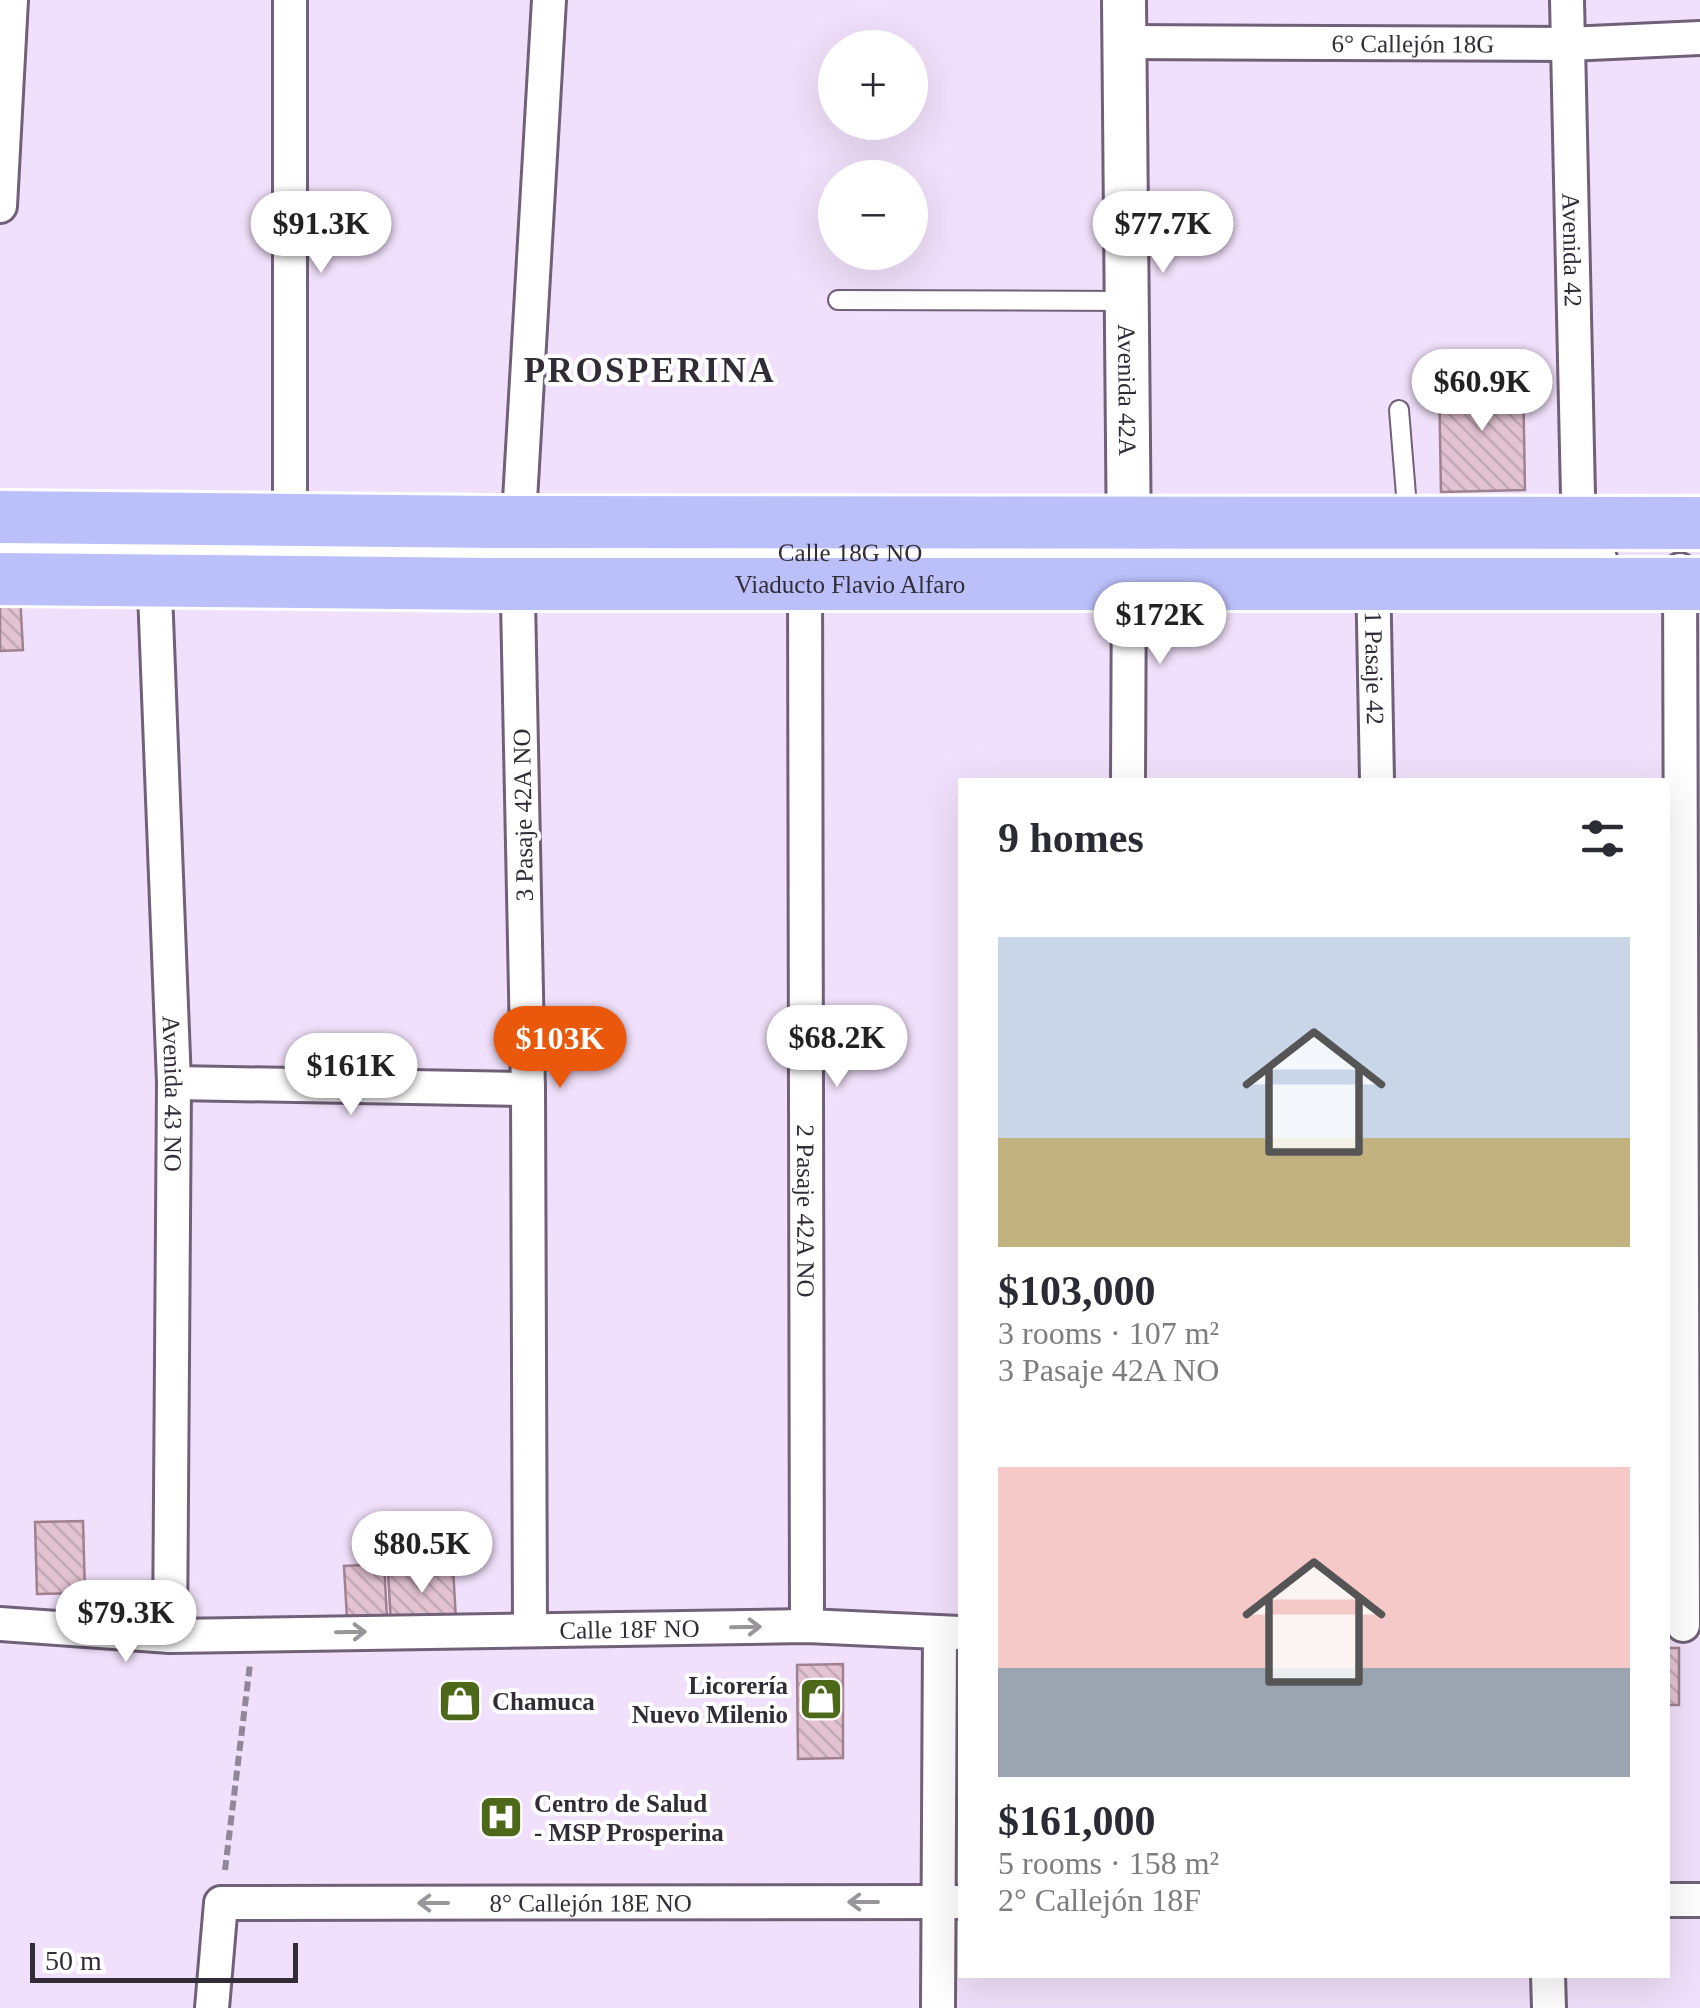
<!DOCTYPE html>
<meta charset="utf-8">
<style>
body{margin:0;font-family:"Times New Roman",serif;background:#f2f2f3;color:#2b2b33;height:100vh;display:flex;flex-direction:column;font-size:38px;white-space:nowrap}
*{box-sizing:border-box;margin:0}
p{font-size:32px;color:#7c7c81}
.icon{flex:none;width:55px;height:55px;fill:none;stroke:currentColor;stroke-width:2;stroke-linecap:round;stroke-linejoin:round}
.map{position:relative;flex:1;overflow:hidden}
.panel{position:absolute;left:958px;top:778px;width:712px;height:1200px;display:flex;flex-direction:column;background:#fff;border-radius:0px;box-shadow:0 10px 40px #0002}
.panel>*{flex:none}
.tools{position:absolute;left:818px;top:30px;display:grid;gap:20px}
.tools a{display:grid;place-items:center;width:110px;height:110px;border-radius:50%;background:#fff;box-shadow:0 10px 40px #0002;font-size:50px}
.scale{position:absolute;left:30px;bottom:25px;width:268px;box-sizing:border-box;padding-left:10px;border:5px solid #322c36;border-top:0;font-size:28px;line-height:35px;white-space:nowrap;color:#322c36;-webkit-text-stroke:8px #fff;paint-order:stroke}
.price{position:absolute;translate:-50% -85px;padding:0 22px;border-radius:35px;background:#fff;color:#222;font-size:32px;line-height:65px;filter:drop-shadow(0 2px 5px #0008)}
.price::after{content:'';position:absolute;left:50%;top:60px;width:30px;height:22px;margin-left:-15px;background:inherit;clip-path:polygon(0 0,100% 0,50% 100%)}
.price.active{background:#ea580c;color:#fff}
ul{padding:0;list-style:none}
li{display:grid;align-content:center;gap:20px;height:530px;padding:0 40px}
li span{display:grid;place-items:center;height:310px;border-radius:0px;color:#555}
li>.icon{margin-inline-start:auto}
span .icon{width:180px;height:180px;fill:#fffc;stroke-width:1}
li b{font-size:42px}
h2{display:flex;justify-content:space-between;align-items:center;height:120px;padding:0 40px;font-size:42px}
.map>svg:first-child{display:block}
.building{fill:url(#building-back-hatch);stroke:#9f8190;stroke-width:2.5}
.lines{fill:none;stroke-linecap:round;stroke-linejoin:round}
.service-casing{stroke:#706178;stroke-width:22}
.minor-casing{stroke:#706178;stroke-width:38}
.tertiary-casing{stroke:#706178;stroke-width:48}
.path{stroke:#928699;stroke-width:6;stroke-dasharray:10 5;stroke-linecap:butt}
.service{stroke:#fff;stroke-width:18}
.minor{stroke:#fff;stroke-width:32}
.tertiary{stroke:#fff;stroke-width:42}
.primary-bridge-casing{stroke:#fff;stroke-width:58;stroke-linecap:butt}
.primary-bridge{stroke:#bbc0fb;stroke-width:52}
.oneway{stroke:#98969a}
.labels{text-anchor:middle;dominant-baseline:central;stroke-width:8;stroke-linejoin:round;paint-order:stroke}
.street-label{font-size:25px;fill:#322c36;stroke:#fff}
.poi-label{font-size:25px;font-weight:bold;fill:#322c36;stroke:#fff;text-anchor:start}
.district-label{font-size:35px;font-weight:bold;letter-spacing:2.5px;fill:#322c36;stroke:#fff}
</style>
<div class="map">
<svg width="1700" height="2008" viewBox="0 0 1700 2008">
<defs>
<pattern id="building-back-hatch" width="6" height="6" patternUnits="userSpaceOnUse" patternTransform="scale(2.5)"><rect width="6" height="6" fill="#e3c3d2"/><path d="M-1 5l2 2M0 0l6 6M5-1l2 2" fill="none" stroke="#c3a8b5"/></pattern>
</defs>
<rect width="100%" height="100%" fill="#f1e0fb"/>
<!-- building -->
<path class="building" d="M 1523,376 L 1525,490 L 1441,492 L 1439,378 Z
M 20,595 L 23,650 L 0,651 L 0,596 Z
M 83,1521 L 85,1593 L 37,1594 L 35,1522 Z
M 384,1564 L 387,1617 L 347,1619 L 344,1566 Z
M 453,1567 L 456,1621 L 391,1624 L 388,1571 Z
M 1668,1648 L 1679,1648 L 1679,1705 L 1668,1705 Z
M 843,1664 L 843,1758 L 798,1759 L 797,1665 Z"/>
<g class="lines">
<!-- service casing -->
<g class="service-casing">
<path id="service" d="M 838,300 L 1127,301
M 1399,410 L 1408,519"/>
</g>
<!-- minor casing -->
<g class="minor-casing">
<g id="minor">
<path id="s1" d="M 1567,0 L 1579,540"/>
<path id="s2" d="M 1125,42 L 1568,44 L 1700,38"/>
<path d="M 0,206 L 11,0"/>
<path d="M 290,537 L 290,0"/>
<path id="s3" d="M 154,566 L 174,1083 L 170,1636"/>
<path id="s4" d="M 805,566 L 807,1626"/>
<path id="s5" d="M 1373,570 L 1377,780"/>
<path d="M 1680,570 L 1683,1625"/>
<path d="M 1128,780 L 1129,570"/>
<path d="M 174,1083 L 528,1089"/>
<path id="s6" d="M 0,1624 L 170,1636 L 807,1626 L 960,1633"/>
<path d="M 530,1630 L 528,1089 L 517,552 L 549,0"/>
<path d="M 1668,1900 L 1700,1900"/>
<path d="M 1548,1975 L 1549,2008"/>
<path id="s7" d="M 212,2008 L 221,1903 L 960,1902"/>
<path d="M 938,2008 L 940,1633"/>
</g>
</g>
<!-- tertiary casing -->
<g class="tertiary-casing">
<g id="tertiary">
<path id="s8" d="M 1124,0 L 1129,553"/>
<path id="s9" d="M 0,549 L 1373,554 L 1595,559"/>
</g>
</g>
<!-- path -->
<path class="path" d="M 225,1870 L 250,1664"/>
<!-- service -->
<use href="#service" class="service"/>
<!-- minor -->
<use href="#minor" class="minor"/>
<!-- tertiary -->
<use href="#tertiary" class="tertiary"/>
<!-- primary-bridge casing -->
<g class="primary-bridge-casing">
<g id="primary-bridge">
<path d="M 0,517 L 493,522 L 1700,523"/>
<path id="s10" d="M 0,579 L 492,584 L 1700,584"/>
</g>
</g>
<!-- primary-bridge -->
<use href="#primary-bridge" class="primary-bridge"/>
</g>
<!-- one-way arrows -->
<defs><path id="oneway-shaft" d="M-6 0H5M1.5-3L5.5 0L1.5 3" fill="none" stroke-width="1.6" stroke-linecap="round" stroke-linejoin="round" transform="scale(2.5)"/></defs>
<g class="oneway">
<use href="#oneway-shaft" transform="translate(746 1627) rotate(-1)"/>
<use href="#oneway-shaft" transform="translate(351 1632) rotate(-1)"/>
<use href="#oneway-shaft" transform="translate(863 1902) rotate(180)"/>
<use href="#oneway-shaft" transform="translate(433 1903) rotate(180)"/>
</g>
<!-- icons -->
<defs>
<g id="shop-square" transform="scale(2.25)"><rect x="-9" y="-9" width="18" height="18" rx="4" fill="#4e681a" stroke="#fff"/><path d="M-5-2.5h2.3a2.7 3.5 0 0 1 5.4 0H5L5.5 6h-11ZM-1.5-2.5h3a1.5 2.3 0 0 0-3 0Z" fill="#fff"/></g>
<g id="hospital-square" transform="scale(2.25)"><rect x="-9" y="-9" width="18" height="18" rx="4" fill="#4e681a" stroke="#fff"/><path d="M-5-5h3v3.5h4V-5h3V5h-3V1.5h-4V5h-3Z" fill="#fff"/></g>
</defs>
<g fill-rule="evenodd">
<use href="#shop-square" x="821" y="1699"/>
<use href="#shop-square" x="460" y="1701"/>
<use href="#hospital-square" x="501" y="1817"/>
</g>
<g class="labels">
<!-- street labels -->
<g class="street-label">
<text stroke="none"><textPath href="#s2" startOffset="288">6° Callejón 18G</textPath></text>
<text stroke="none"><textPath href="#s1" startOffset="250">Avenida 42</textPath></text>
<text stroke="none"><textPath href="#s8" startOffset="390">Avenida 42A</textPath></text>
<text stroke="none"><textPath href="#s9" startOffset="850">Calle 18G NO</textPath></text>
<text stroke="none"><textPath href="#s10" startOffset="850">Viaducto Flavio Alfaro</textPath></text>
<text stroke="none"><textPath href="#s5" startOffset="98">1 Pasaje 42</textPath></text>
<text transform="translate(523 815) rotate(-91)">3 Pasaje 42A NO</text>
<text stroke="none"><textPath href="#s3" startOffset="528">Avenida 43 NO</textPath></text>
<text stroke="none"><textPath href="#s4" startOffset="645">2 Pasaje 42A NO</textPath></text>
<text stroke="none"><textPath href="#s6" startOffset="630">Calle 18F NO</textPath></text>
<text stroke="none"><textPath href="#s7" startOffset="475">8° Callejón 18E NO</textPath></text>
</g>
<!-- poi labels -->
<g class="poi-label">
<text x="788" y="1685" text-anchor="end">Licorería<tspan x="788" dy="29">Nuevo Milenio</tspan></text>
<text x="492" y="1701">Chamuca</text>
<text x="534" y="1803">Centro de Salud<tspan x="534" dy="29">- MSP Prosperina</tspan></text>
</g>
<!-- district labels -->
<g class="district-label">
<text x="650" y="370">PROSPERINA</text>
</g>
</g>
</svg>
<div class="tools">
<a>+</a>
<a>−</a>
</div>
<div class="scale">50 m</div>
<b class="price" style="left:321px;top:276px">$91.3K</b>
<b class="price" style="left:1163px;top:276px">$77.7K</b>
<b class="price" style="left:1482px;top:434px">$60.9K</b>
<b class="price" style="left:1160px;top:667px">$172K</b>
<b class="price" style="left:837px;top:1090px">$68.2K</b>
<b class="price active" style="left:560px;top:1091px">$103K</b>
<b class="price" style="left:351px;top:1118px">$161K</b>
<b class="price" style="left:422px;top:1596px">$80.5K</b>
<b class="price" style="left:126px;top:1665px">$79.3K</b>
<section class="panel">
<h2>9 homes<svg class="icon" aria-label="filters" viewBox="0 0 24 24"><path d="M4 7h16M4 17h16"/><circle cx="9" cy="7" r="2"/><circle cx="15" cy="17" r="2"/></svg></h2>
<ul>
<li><span style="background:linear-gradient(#c9d6e8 65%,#c2b280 0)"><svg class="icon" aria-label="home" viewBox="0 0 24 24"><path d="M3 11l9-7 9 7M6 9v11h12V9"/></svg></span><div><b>$103,000</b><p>3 rooms · 107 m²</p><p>3 Pasaje 42A NO</p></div></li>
<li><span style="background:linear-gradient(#f6c9c9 65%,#9aa5b1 0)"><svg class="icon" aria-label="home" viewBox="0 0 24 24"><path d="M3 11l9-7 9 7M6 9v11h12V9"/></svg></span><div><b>$161,000</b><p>5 rooms · 158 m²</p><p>2° Callejón 18F</p></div></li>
</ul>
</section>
</div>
